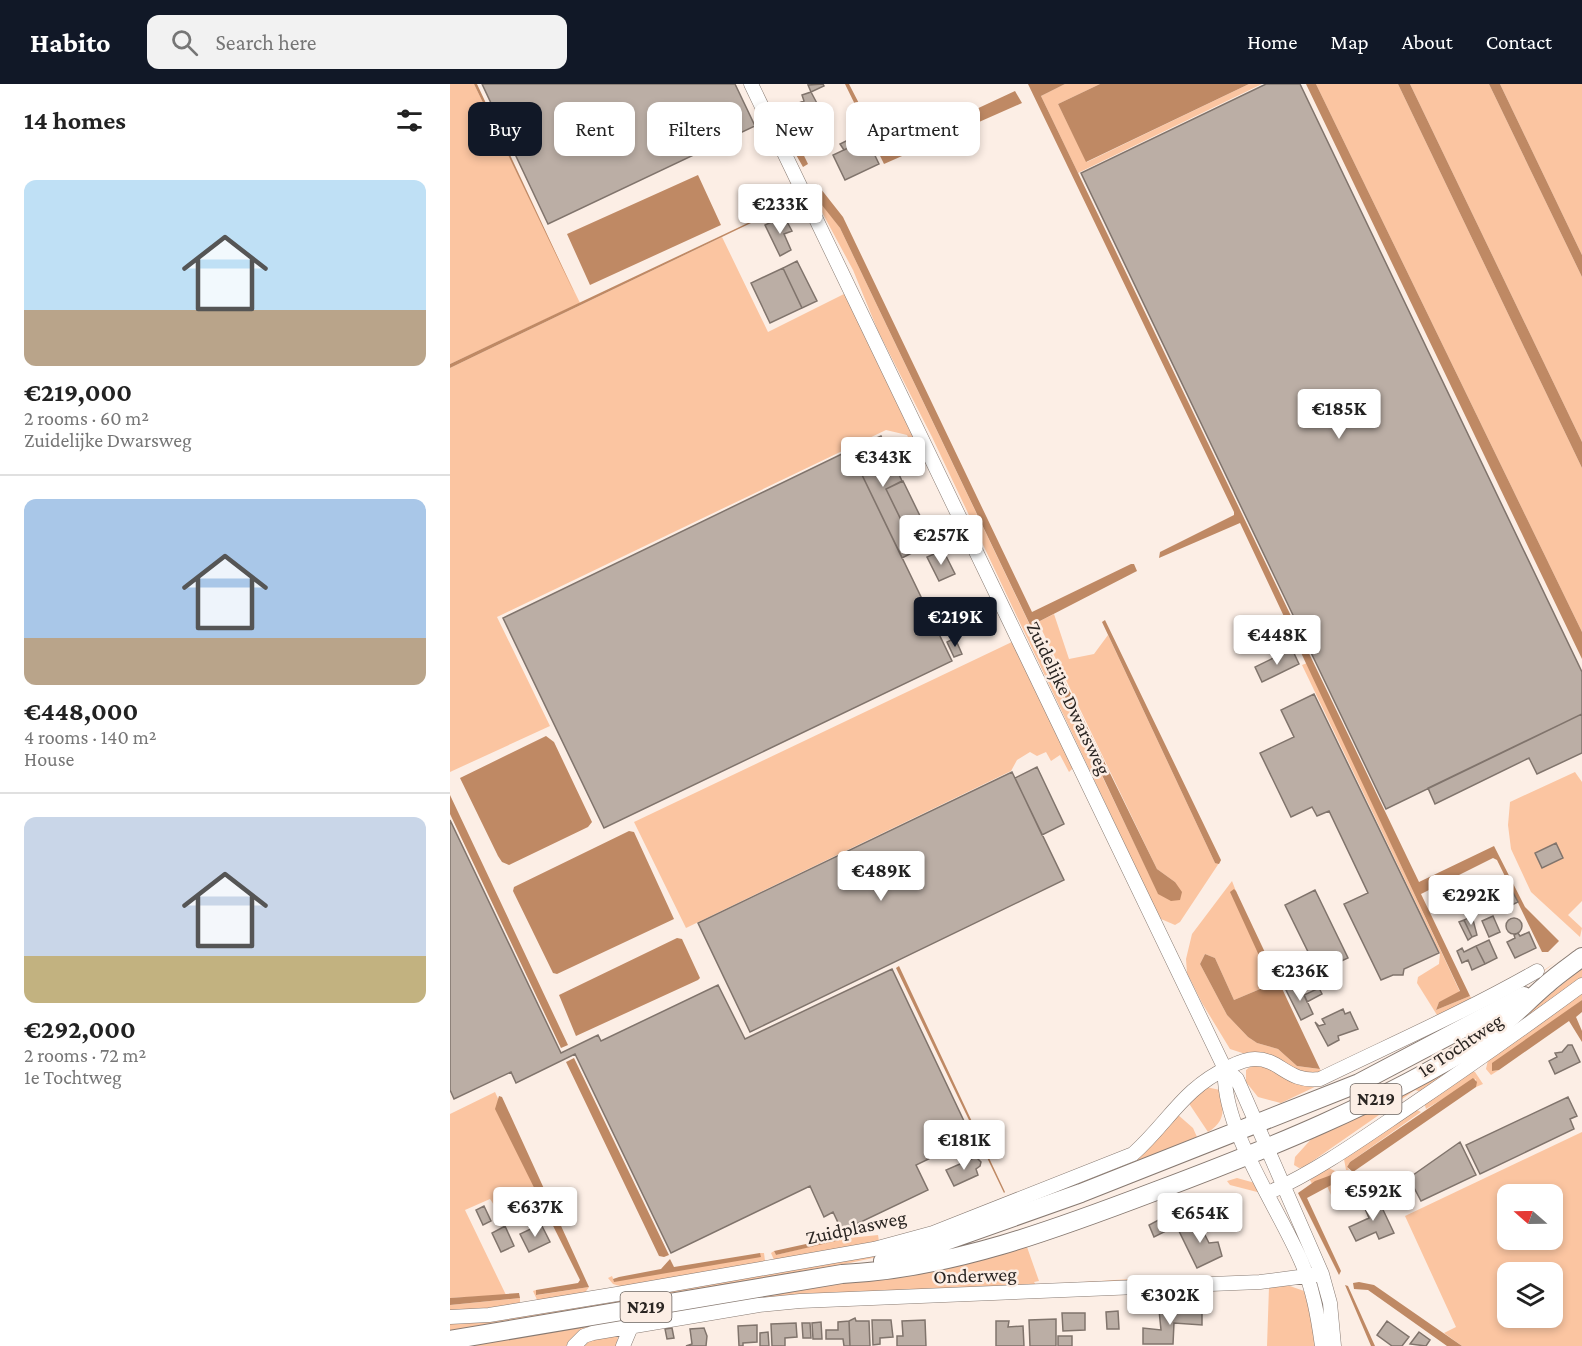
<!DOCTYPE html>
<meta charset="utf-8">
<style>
body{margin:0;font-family:"Crimson Pro",serif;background:#f2f2f2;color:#222;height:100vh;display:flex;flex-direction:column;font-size:22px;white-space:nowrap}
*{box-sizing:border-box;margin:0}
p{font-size:20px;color:#767676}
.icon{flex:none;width:33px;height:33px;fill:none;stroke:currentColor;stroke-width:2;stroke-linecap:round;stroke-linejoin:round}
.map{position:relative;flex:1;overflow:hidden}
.sheet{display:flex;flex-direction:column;background:#fff;width:450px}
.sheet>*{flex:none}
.banner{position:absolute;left:18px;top:18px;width:570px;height:54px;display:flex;gap:12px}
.needle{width:39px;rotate:290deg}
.controls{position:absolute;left:1047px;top:1100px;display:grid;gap:12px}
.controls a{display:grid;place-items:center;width:66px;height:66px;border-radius:12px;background:#fff;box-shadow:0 3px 9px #0003;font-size:30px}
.price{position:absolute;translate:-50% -51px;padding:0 14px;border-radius:6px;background:#fff;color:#222;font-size:20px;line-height:39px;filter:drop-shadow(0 2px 3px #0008)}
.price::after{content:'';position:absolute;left:50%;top:36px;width:18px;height:14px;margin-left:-9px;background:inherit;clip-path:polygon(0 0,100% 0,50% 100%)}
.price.selected{background:#111827;color:#fff}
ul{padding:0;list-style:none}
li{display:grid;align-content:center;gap:12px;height:318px;padding:0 24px}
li+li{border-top:2px solid #e0e0e0}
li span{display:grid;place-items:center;height:186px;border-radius:12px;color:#555}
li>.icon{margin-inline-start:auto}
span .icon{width:108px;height:108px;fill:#fffc;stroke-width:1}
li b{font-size:26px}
h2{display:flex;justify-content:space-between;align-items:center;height:72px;padding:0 24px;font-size:26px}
.chip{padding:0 21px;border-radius:12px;background:#fff;box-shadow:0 3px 9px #0003;font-size:21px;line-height:54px}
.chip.selected{background:#111827;color:#fff}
header{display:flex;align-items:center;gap:36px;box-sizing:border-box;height:84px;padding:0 30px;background:#111827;color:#fff}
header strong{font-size:28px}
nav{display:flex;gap:33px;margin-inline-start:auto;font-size:21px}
.search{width:420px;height:54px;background:#f2f2f2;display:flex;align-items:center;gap:15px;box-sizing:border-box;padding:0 21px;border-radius:12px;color:#767676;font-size:22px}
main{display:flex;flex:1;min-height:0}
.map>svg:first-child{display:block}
.green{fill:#fbc5a1;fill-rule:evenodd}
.water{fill:#bf8964}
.building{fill:#bbaea5;stroke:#80746c;stroke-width:1.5}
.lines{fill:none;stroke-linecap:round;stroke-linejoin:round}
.minor-casing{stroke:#877a72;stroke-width:15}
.major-casing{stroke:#877a72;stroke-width:20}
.minor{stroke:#fff;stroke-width:14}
.major{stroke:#fff;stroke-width:18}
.labels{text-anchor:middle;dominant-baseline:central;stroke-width:5;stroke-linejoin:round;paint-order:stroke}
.shield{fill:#fceee5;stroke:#69615c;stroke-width:1.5}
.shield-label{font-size:18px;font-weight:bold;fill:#2a2522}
.street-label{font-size:20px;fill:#2a2522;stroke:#fceee5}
</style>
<header>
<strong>Habito</strong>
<div class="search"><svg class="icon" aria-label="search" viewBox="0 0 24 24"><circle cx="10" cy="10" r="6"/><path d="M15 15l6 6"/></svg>Search here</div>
<nav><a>Home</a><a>Map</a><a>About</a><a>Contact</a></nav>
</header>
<main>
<section class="sheet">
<h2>14 homes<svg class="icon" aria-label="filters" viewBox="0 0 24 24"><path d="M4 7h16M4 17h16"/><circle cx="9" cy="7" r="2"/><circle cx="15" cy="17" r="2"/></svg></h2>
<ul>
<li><span style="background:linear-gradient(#bfe0f5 70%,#b9a48a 0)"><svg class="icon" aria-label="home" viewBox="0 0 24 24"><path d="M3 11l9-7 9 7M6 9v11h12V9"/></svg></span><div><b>€219,000</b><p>2 rooms · 60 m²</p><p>Zuidelijke Dwarsweg</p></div></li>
<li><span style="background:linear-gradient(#a9c7e8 75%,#b9a48a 0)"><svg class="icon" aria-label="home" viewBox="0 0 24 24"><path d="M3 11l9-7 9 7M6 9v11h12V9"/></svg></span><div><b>€448,000</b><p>4 rooms · 140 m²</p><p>House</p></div></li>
<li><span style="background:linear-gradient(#c9d6e8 75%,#c2b280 0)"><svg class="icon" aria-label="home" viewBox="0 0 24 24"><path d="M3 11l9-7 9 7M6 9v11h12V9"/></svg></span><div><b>€292,000</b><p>2 rooms · 72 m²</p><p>1e Tochtweg</p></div></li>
</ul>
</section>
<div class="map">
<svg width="1132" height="1262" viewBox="0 0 1132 1262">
<rect width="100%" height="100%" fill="#fceee5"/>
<!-- green -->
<path class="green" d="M 0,0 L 24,0 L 130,219 L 0,280 Z
M 615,0 L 650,0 L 608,20 L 637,78 L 799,0 L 812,0 L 628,89 L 591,12 Z
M 866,0 L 948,0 L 1132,384 L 1132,548 Z
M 960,0 L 1039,0 L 1132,193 L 1132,358 Z
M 1050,0 L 1132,0 L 1132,171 Z
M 363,102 L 365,111 L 390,144 L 708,809 L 729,814 L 725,798 L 707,785 L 588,538 L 604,530 L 619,575 L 644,570 L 658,551 L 765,779 L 771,776 L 730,838 L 725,841 L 711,835 L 702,818 L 482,353 L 428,247 L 403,186 L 359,104 Z
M 272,153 L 318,248 L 398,208 L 476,378 L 472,381 L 457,351 L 436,346 L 47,533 L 100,642 L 0,688 L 0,284 Z
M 564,557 L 624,683 L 619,688 L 610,671 L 601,677 L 596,668 L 587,672 L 580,668 L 567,676 L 561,687 L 236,844 L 184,738 Z
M 857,579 L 1010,908 L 989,918 L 986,926 L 1020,912 L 1022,915 L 987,931 L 967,899 L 968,893 L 989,880 L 990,869 L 852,581 Z
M 1125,688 L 1132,698 L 1132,817 L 1118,831 L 1132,844 L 1130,853 L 1081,808 L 1061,765 L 1058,741 L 1060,718 Z
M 782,797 L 822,900 L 784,916 L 765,874 L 755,870 L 750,880 L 777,931 L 798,953 L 807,959 L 828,965 L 847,982 L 870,985 L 871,988 L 860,991 L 780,965 L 752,919 L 737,889 L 736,875 L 742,850 Z
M 1106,878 L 1067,907 L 831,1019 L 808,1013 L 796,998 L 796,986 L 804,980 C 824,983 837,1000 859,1001 L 1066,905 Z
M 1132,884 L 1132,893 L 972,1008 L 965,1006 L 854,1083 L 849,1084 L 844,1081 L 845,1073 L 864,1052 L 1062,942 Z
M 1132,909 L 1132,916 L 1042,987 L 1049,986 L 1041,991 L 1036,985 L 1038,976 Z
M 1022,987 L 1025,988 L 1033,1000 L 1026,1003 L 1026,995 L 976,1025 L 974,1018 Z
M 756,1003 L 770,1006 C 774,1025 776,1037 758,1048 L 740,1021 L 740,1016 Z
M 45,1008 L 90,1105 L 46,1124 L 40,1115 L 15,1126 L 56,1211 L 0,1214 L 0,1030 Z
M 965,1025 L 971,1028 L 900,1078 L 897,1083 L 899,1086 L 896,1086 L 894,1075 Z
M 727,1030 L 743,1044 L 747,1053 L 518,1145 L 441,1170 L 372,1185 L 0,1247 L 0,1240 L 49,1236 L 414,1172 L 701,1062 Z
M 1132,1048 L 1132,1262 L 1012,1262 L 994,1249 L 1006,1243 L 955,1132 ZM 1058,1110 L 1102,1110 L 1102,1155 L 1058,1155 ZM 1058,1188 L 1102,1188 L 1102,1233 L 1058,1233 Z
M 879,1084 L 887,1088 L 892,1096 L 889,1107 L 881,1111 L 877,1102 L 885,1099 L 884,1090 L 862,1100 L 860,1096 Z
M 787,1094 L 805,1099 L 811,1109 L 780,1101 L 777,1097 Z
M 428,1151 L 429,1157 L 324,1176 L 321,1169 L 324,1167 L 326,1171 L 390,1155 Z
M 577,1163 L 589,1197 L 584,1198 L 586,1201 L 728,1192 L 728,1197 L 402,1211 L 126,1251 L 116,1262 L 11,1262 Z
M 310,1169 L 314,1169 L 315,1177 L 173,1203 L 163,1200 L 158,1194 L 162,1192 L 164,1197 L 310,1172 Z
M 837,1201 L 854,1207 L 858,1212 L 866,1262 L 817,1262 L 819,1203 Z
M 139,1203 L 134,1210 L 88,1218 L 83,1207 L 86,1206 L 87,1211 Z
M 70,1214 L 70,1220 L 0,1229 L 0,1221 Z
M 164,1251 L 168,1252 L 167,1262 L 133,1262 L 141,1256 Z"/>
<!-- water -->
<path class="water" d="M 24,0 L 27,0 L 124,208 L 121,202 Z
M 395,0 L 399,0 L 434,68 L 565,7 L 572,19 L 434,80 Z
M 578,0 L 615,0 L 591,12 L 969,798 L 1044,762 L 1075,823 L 1109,857 L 1098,868 L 1092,868 L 1047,776 L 1043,774 L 971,810 L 1020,912 L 986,926 L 989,918 L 1010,907 L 790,439 L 709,474 L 710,468 L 784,431 L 784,428 Z
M 650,0 L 799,0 L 636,78 L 608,20 Z
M 856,0 L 866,0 L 1132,548 L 1132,575 Z
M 948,0 L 960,0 L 1132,358 L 1132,384 Z
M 1039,0 L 1050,0 L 1132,171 L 1132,193 Z
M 331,24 L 358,80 L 353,83 L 336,53 L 327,26 Z
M 248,91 L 271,141 L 140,201 L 117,150 Z
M 367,100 L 393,133 L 582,528 L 681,480 L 684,480 L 687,487 L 588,538 L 588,542 L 582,545 L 390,144 L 364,111 L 363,102 Z
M 300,138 L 301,139 L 0,284 L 0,280 Z
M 655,536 L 771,776 L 769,780 L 765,779 L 652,538 Z
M 599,565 L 707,785 L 725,798 L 732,808 L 730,816 L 721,817 L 708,810 L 594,568 Z
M 96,652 L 104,658 L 142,738 L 138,743 L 59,781 L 52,778 L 48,772 L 10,694 Z
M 0,711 L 118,961 L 111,964 L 0,730 Z
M 179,747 L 184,748 L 224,835 L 107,890 L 103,889 L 63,807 L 64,803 Z
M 784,805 L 786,807 L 870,985 L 847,982 L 828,965 L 807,959 L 798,953 L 777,931 L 750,880 L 755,870 L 765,874 L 784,916 L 822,900 L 780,808 Z
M 227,854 L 232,855 L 250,894 L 248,896 L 126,952 L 109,911 Z
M 449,882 L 555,1108 L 554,1109 L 446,884 Z
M 1132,916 L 1132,928 L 1126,933 L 1132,947 L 1132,958 L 1119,937 L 1049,986 L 1042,987 L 1042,979 Z
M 124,974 L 219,1171 L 214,1173 L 209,1172 L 116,978 Z
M 1023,994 L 1027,998 L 1026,1003 L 903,1088 L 897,1083 L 900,1078 Z
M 49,1012 L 52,1013 L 139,1203 L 86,1211 L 86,1206 L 128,1199 L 130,1196 L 45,1025 Z
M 884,1090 L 887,1093 L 885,1099 L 857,1114 L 891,1187 L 889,1191 L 848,1109 L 865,1097 Z
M 388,1153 L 390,1155 L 386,1157 L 326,1171 L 324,1167 Z
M 310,1169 L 311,1173 L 164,1198 L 163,1195 L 169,1193 L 211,1185 L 220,1175 L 224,1183 Z
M 909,1198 L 924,1201 L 1012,1262 L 997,1262 L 918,1206 L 904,1205 L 903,1199 Z
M 895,1201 L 898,1202 L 925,1262 L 921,1262 Z
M 69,1209 L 70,1214 L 0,1221 L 0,1214 Z"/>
<!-- building -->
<path class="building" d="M 32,0 L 285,0 L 305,42 L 98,140 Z
M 373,0 L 374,2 L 361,8 L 358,1 Z
M 816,0 L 850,0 L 1132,588 L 1132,630 L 936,725 L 631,89 Z
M 361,8 L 370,25 L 355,31 L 349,19 L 354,17 L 352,11 Z
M 378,24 L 381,30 L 374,33 L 376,37 L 361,44 L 355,31 L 370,25 L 371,28 Z
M 404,53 L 407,60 L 394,66 L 390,60 Z
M 417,55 L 429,80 L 395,96 L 383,71 Z
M 334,132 L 342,147 L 334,150 L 341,166 L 330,172 L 315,141 Z
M 347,177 L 367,217 L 352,224 L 333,184 Z
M 333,184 L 352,224 L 320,239 L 301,199 Z
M 431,352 L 452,397 L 436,405 L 466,467 L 452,474 L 400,366 Z
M 400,366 L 502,577 L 154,744 L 53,534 Z
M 453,397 L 473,438 L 456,446 L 436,405 Z
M 472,440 L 475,446 L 460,453 L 456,446 Z
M 493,466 L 505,490 L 489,497 L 477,473 Z
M 831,553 L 838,567 L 827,572 L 820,559 Z
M 505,554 L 512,570 L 504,573 L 497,558 Z
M 842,565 L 849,580 L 812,598 L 805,583 Z
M 864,610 L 989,869 L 954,885 L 953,891 L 943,891 L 931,896 L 894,820 L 918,809 L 879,727 L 867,732 L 862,723 L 841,733 L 810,669 L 844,653 L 831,626 Z
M 1132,630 L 1132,669 L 1087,690 L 1079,674 L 985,720 L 978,704 Z
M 587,683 L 614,740 L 592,751 L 565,694 Z
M 562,688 L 614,796 L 300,948 L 248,839 Z
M 0,736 L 111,969 L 148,951 L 151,957 L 268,901 L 295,955 L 442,885 L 522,1054 L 466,1081 L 478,1106 L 392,1147 L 383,1128 L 374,1133 L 360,1102 L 221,1169 L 125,970 L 66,999 L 61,988 L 4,1015 L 0,1006 Z
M 1106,759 L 1113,774 L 1092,784 L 1085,769 Z
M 1059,801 L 1068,818 L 1050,827 L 1042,811 Z
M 865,806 L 898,874 L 868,888 L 835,821 Z
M 1022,832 L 1027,851 L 1022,853 L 1014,836 Z
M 1043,832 L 1050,848 L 1039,853 L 1032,837 Z
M1056 842a8 8 0 1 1 16 0a8 8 0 1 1-16 0Z
M 1014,836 L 1022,853 L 1018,856 L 1009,838 Z
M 1079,848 L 1086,864 L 1065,874 L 1057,858 L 1065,854 L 1064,851 L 1068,849 L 1070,852 Z
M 1039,856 L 1047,874 L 1035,880 L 1026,862 Z
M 1026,862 L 1035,880 L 1022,886 L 1018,876 L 1012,879 L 1007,867 L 1012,864 L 1014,868 Z
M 844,890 L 847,896 L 835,901 L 832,895 Z
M 849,900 L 863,930 L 851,936 L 836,906 Z
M 869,904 L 872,910 L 857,918 L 854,911 Z
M 893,925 L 895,930 L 900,928 L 908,945 L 888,952 L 889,956 L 878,962 L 865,938 L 869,942 L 875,940 L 872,935 Z
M 1118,961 L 1122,961 L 1130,978 L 1105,990 L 1099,977 L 1107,973 L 1105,969 L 1112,968 Z
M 1118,1013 L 1127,1032 L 1120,1035 L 1124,1045 L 1030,1090 L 1016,1061 Z
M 1010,1058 L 1026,1091 L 971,1117 L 961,1098 L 956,1096 Z
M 526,1073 L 531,1078 L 530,1082 L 526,1085 L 528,1091 L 504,1102 L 496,1086 Z
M 927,1113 L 944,1149 L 929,1155 L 926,1148 L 906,1157 L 899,1143 L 919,1134 L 913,1120 Z
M 34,1122 L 41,1137 L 33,1141 L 26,1126 Z
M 716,1132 L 722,1144 L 704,1153 L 699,1141 Z
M 750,1135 L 757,1142 L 753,1147 L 759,1159 L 768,1158 L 772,1172 L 747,1184 L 728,1145 Z
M 91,1140 L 100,1158 L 79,1168 L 70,1150 Z
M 55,1142 L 64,1162 L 51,1168 L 42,1149 Z
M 709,1226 L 752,1228 L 752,1241 L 724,1239 L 723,1260 L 693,1260 L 693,1244 L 711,1246 Z
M 668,1227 L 669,1245 L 657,1245 L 656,1228 Z
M 612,1229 L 635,1229 L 635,1246 L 613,1247 Z
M 405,1234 L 406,1237 L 419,1237 L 420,1262 L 400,1262 L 399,1237 Z
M 606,1235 L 606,1262 L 580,1262 L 579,1236 Z
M 422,1236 L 441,1236 L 443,1253 L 430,1254 L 430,1260 L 423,1261 Z
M 475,1236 L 476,1262 L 447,1262 L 447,1252 L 453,1252 L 452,1237 Z
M 399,1237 L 400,1262 L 394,1262 L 393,1255 L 376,1255 L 376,1246 L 388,1246 L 388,1238 Z
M 546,1237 L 559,1237 L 558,1243 L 573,1242 L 574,1262 L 546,1262 Z
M 937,1237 L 959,1253 L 952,1262 L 942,1262 L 927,1251 Z
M 371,1238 L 372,1255 L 363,1255 L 362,1239 Z
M 346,1239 L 347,1253 L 335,1254 L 335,1262 L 322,1262 L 321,1240 Z
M 352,1239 L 360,1239 L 361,1254 L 353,1254 Z
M 307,1241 L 307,1258 L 293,1259 L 293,1262 L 289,1262 L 288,1242 Z
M 222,1244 L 224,1254 L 217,1255 L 215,1245 Z
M 254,1244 L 257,1252 L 256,1262 L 236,1262 L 242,1260 L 240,1245 Z
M 318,1248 L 319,1262 L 310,1262 L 310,1249 Z
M 969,1248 L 980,1256 L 976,1262 L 960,1260 Z
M 608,1252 L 622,1252 L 622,1262 L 608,1262 Z"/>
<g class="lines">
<!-- minor casing -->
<g class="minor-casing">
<path id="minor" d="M 301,0 L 775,985 L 787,995 L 872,1190 L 880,1219 L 884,1262
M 775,985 C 771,1043 828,1123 851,1177 C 863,1204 868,1233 872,1262
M 818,1109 C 869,1086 913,1054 959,1023 C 1018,983 1075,943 1132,901
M 0,1233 L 39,1231 L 167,1210 L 424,1165 L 483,1149 L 683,1070 C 719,1038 732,1005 779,983 C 787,979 796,975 805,975 C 831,975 837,999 870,995 C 942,960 1017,927 1087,887
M 124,1262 L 134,1252 L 143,1249 L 309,1221 L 350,1217 L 810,1198 L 872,1190
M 173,1262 L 181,1243"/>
</g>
<!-- major casing -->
<g class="major-casing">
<path id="major" d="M 433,1177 L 473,1165 L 631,1109 L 909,999 L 1074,912
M 0,1256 L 392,1190 C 500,1185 606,1145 706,1107 C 818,1065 929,1020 1031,957 C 1055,941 1074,920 1096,901 C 1107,891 1120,882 1132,873"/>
</g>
<!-- minor -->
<use href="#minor" class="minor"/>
<!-- major -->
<use href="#major" class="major"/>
</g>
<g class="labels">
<!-- shield labels -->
<g class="shield">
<rect x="900.5" y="1000" width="51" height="30" rx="4.5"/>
<rect x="170.5" y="1208" width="51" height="30" rx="4.5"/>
</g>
<g class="shield-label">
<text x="926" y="1015">N219</text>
<text x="196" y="1223">N219</text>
</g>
<!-- street labels -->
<g class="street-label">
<text transform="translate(619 614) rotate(64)">Zuidelijke Dwarsweg</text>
<text transform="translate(1010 961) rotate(-34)">1e Tochtweg</text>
<text transform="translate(406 1143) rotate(-12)">Zuidplasweg</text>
<text transform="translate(525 1191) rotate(-2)">Onderweg</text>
</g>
</g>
</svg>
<div class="controls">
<a><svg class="needle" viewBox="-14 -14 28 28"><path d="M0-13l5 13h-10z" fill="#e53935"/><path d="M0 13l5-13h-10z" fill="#767676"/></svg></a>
<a><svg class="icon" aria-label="layers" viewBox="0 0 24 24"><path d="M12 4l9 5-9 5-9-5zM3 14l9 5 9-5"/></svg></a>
</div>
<b class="price" style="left:330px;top:151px">€233K</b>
<b class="price" style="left:889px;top:356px">€185K</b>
<b class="price" style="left:433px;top:404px">€343K</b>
<b class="price" style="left:491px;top:482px">€257K</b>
<b class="price selected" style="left:505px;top:564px">€219K</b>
<b class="price" style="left:827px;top:582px">€448K</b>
<b class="price" style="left:431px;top:818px">€489K</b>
<b class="price" style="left:1021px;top:842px">€292K</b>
<b class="price" style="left:850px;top:918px">€236K</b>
<b class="price" style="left:514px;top:1087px">€181K</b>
<b class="price" style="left:923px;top:1138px">€592K</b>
<b class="price" style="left:85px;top:1154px">€637K</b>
<b class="price" style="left:750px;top:1160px">€654K</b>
<b class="price" style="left:720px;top:1242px">€302K</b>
<div class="banner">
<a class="chip selected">Buy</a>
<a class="chip">Rent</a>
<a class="chip">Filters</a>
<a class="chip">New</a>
<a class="chip">Apartment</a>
</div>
</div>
</main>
